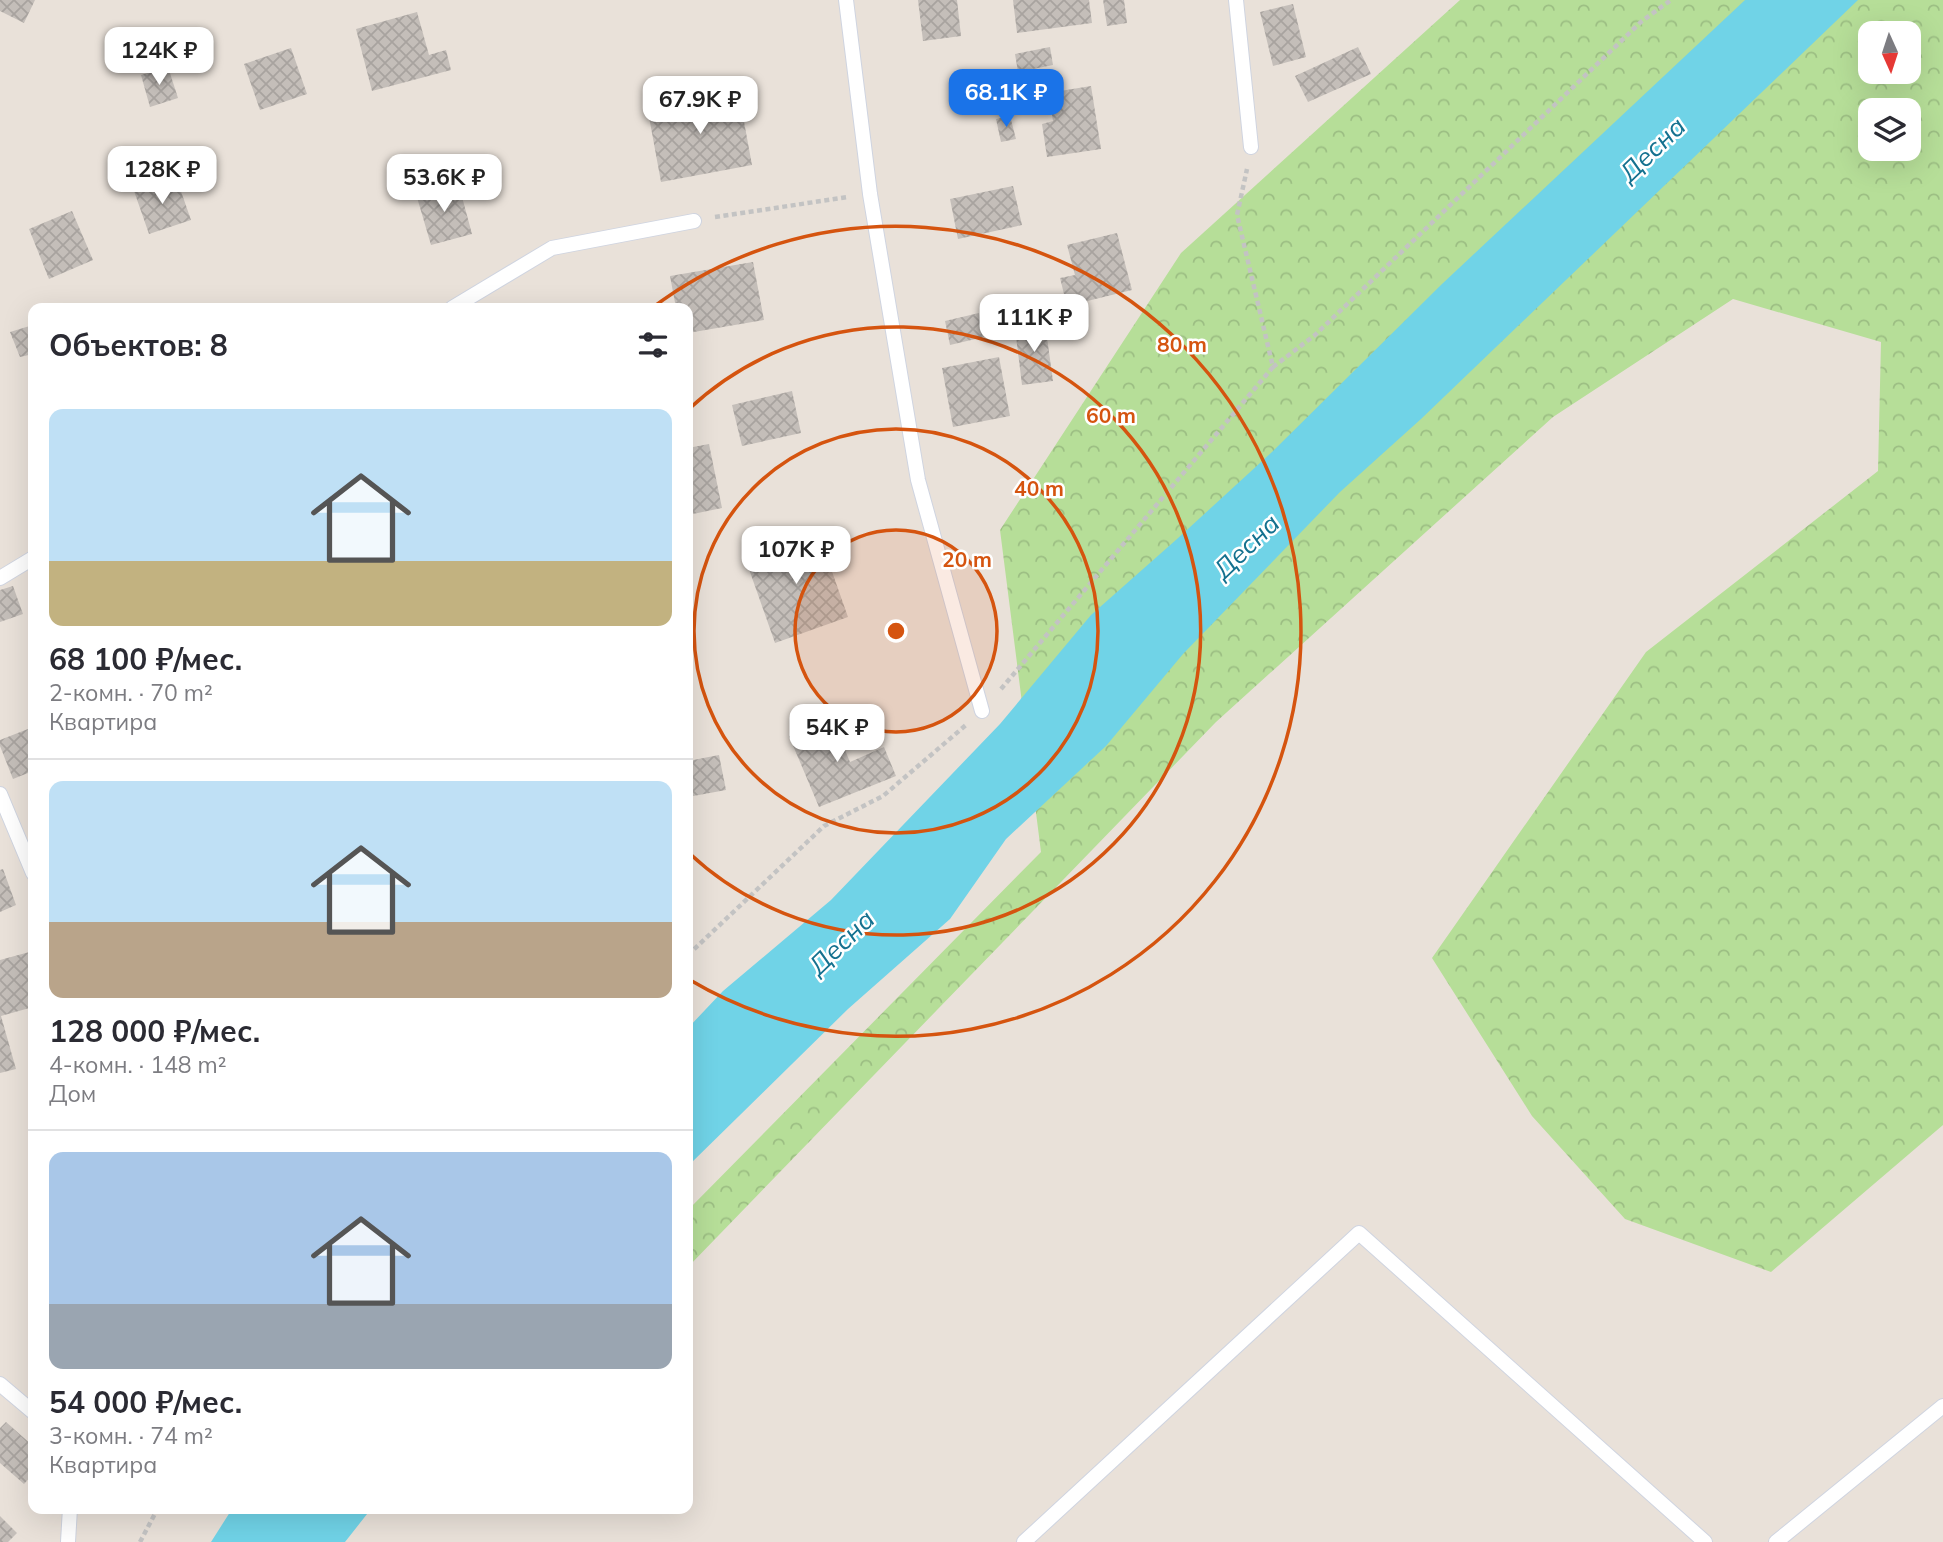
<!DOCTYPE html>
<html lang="ru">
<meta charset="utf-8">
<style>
body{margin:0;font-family:Mulish,sans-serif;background:#f2f2f3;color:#2b2b33;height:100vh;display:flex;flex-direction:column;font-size:26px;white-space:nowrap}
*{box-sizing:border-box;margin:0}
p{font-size:23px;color:#7c7c81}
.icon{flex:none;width:38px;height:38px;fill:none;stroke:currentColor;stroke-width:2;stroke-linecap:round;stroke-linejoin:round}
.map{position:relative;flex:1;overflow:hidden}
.drawer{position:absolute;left:28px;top:303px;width:665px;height:1211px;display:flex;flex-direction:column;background:#fff;border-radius:14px;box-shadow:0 7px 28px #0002}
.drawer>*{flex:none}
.needle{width:46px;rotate:177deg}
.fabs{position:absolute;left:1858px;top:21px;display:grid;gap:14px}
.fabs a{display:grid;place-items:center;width:63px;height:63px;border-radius:14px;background:#fff;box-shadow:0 7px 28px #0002;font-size:35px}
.price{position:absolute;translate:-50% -60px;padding:0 16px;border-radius:14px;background:#fff;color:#222;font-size:23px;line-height:46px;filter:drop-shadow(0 2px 4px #0008)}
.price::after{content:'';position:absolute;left:50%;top:42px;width:21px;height:16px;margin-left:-10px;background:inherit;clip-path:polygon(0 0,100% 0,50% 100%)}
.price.active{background:#1a73e8;color:#fff}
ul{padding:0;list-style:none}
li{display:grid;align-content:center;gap:14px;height:371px;padding:0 21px}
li+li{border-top:2px solid #e1e1e2}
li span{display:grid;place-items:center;height:217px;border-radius:14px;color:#555}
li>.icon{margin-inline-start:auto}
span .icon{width:126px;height:126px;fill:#fffc;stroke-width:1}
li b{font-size:30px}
h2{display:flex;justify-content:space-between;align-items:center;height:84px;padding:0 21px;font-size:30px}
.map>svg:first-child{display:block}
.forest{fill:url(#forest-crowns);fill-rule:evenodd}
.water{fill:#70d3e7}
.building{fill:url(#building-cross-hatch)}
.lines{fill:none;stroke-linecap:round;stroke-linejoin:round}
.lane-casing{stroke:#cfd4e0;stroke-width:16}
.path{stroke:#c3c3c3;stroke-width:4.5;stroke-dasharray:5 3.5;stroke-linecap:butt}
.lane{stroke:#fff;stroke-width:14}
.ring{fill:none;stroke:#d5540f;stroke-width:3.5}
.labels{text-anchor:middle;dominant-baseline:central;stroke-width:5;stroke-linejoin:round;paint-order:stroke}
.water-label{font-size:26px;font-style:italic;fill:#14718f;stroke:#fff}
.centre{fill:#d5540f;stroke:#fff;stroke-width:3.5}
.ring-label{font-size:21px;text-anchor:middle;font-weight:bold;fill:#d5540f;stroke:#fff;stroke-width:5;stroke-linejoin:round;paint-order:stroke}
</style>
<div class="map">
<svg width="1943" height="1542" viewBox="0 0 1943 1542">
<defs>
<pattern id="forest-crowns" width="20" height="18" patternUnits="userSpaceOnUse" patternTransform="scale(1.75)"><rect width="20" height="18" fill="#b6de98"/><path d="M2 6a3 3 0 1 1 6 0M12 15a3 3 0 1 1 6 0" fill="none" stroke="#9cbe83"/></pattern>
<pattern id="building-cross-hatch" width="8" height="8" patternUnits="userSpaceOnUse" patternTransform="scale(1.75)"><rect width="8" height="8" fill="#c4beb9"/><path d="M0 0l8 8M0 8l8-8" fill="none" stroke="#a8a39f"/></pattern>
</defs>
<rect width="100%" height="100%" fill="#e9e1d9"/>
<!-- forest -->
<path class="forest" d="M 1460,0 L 1943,0 L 1943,1125 L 1771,1272 L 1625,1219 L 1532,1116 L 1432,958 L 1646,652 L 1878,471 L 1881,342 L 1733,299 L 1553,417 L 1216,722 L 688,1267 L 688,1210 L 1041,852 L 1000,530 L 1181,253 ZM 1871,33 L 1909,33 L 1909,72 L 1871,72 ZM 1871,110 L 1909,110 L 1909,149 L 1871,149 Z"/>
<!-- water -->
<path class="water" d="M 1745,0 L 1858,0 L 1421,419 L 1340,492 L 1183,654 L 1106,746 L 1006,839 L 950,919 L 848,1009 L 688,1166 L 688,1028 L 723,991 L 831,900 L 1000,724 L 1091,615 L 1177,539 L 1272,452 L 1442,284 Z
M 232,1509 L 232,1508 L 371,1509 L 345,1542 L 211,1542 Z"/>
<!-- building -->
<path class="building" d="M 0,0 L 35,0 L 24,23 L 0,11 Z
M 918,0 L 957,0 L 961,36 L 923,41 Z
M 1013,0 L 1089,0 L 1092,23 L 1017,33 Z
M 1103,0 L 1124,0 L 1127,23 L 1107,26 Z
M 1293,4 L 1306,57 L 1273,66 L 1260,12 Z
M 417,12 L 429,55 L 446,50 L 451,70 L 372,91 L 356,29 Z
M 1050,47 L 1053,65 L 1018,72 L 1015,54 Z
M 1358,47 L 1371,74 L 1308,102 L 1295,76 Z
M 291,48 L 307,94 L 260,110 L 244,64 Z
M 168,67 L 178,98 L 150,107 L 141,75 Z
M 1010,73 L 1012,94 L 976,97 L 974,76 Z
M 1091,86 L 1101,149 L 1047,157 L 1042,124 L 1053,121 L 1048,93 Z
M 738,89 L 752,165 L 661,182 L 647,106 Z
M 1010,116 L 1016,139 L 1001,142 L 996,119 Z
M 176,177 L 191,220 L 149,234 L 134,191 Z
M 458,182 L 472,234 L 431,245 L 416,194 Z
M 1013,186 L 1022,225 L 958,239 L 950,199 Z
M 72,211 L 93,260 L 49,279 L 29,229 Z
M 1117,233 L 1132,290 L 1067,306 L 1060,278 L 1075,275 L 1067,245 Z
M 753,262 L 764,320 L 688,333 L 688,308 L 676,308 L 670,276 Z
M 979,313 L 984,337 L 950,345 L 945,321 Z
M 1045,323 L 1053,381 L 1022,385 L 1015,328 Z
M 33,325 L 33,354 L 20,357 L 10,332 Z
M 999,357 L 1010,416 L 953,427 L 942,368 Z
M 792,391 L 801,433 L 742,446 L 732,405 Z
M 709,444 L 722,508 L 688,515 L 688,448 Z
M 817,529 L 848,617 L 775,643 L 744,555 Z
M 13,586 L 23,614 L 0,622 L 0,590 Z
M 832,719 L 850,762 L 884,747 L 896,776 L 819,807 L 789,736 Z
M 33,727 L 33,771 L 13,779 L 0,746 L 0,740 Z
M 719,755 L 726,790 L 688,797 L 688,761 Z
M 3,869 L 16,905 L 0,912 L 0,870 Z
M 33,951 L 33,1007 L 1,1016 L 16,1069 L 0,1073 L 0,960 Z
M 6,1422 L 33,1446 L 33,1474 L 24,1484 L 0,1463 L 0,1428 Z
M 0,1516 L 17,1533 L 8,1542 L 0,1542 Z"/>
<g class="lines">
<!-- lane casing -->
<g class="lane-casing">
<path id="lane" d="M 846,0 L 870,194 L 918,480 L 982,711
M 1236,0 L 1251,147
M 452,308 L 552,248 L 694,221
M 0,578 L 33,558
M 0,794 L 33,873
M 0,1384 L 33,1412
M 68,1542 L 70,1508
M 1024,1542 L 1359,1233 L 1705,1542
M 1776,1542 L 1943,1406"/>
</g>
<!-- path -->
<path class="path" d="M 715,217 L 848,197
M 1273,367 L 1315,335 L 1642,21 L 1671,0
M 1001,689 L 1273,367 L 1237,215 L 1247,169
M 688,955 L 824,826 L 883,796 L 966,725
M 140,1542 L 158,1508"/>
<!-- lane -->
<use href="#lane" class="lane"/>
</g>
<!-- distance rings -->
<circle cx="896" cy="631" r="101" fill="#d5540f" fill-opacity=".12"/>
<g class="ring">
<circle cx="896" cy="631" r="101"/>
<circle cx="896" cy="631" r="202"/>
<path d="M689 409A304 304 0 1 1 689 853"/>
<path d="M652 308A405 405 0 1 1 690 980"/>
</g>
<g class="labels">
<!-- water labels -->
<g class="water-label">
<text transform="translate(1652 149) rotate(-44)">Десна</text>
<text transform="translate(1246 546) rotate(-44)">Десна</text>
<text transform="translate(841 942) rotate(-44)">Десна</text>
</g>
</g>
<circle cx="896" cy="631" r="10" class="centre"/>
<g class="ring-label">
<text x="1182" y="352">80 m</text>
<text x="1111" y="423">60 m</text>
<text x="1039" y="496">40 m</text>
<text x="967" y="567">20 m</text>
</g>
</svg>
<div class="fabs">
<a><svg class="needle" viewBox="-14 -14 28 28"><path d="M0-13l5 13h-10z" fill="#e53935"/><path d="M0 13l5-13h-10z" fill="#7c7c81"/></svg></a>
<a><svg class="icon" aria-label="layers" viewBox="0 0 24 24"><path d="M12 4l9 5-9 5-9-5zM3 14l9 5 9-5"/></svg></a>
</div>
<b class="price" style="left:159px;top:87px">124K ₽</b>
<b class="price active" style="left:1006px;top:129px">68.1K ₽</b>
<b class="price" style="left:700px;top:136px">67.9K ₽</b>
<b class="price" style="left:162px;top:206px">128K ₽</b>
<b class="price" style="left:444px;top:214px">53.6K ₽</b>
<b class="price" style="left:1034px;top:354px">111K ₽</b>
<b class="price" style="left:796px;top:586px">107K ₽</b>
<b class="price" style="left:837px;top:764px">54K ₽</b>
<section class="drawer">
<h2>Объектов: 8<svg class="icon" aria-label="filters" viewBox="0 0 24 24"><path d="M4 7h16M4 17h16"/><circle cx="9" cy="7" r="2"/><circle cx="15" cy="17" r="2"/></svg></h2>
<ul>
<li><span style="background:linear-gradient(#bfe0f5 70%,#c2b280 0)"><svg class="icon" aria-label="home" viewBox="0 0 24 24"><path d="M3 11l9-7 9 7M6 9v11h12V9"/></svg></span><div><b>68 100 ₽/мес.</b><p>2-комн. · 70 m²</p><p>Квартира</p></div></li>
<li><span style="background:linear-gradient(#bfe0f5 65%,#b9a48a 0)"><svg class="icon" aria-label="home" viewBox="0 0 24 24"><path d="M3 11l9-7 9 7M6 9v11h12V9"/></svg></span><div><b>128 000 ₽/мес.</b><p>4-комн. · 148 m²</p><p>Дом</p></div></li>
<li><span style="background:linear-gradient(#a9c7e8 70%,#9aa5b1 0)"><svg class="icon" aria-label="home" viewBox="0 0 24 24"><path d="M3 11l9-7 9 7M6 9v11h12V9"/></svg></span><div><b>54 000 ₽/мес.</b><p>3-комн. · 74 m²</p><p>Квартира</p></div></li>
</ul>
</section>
</div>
